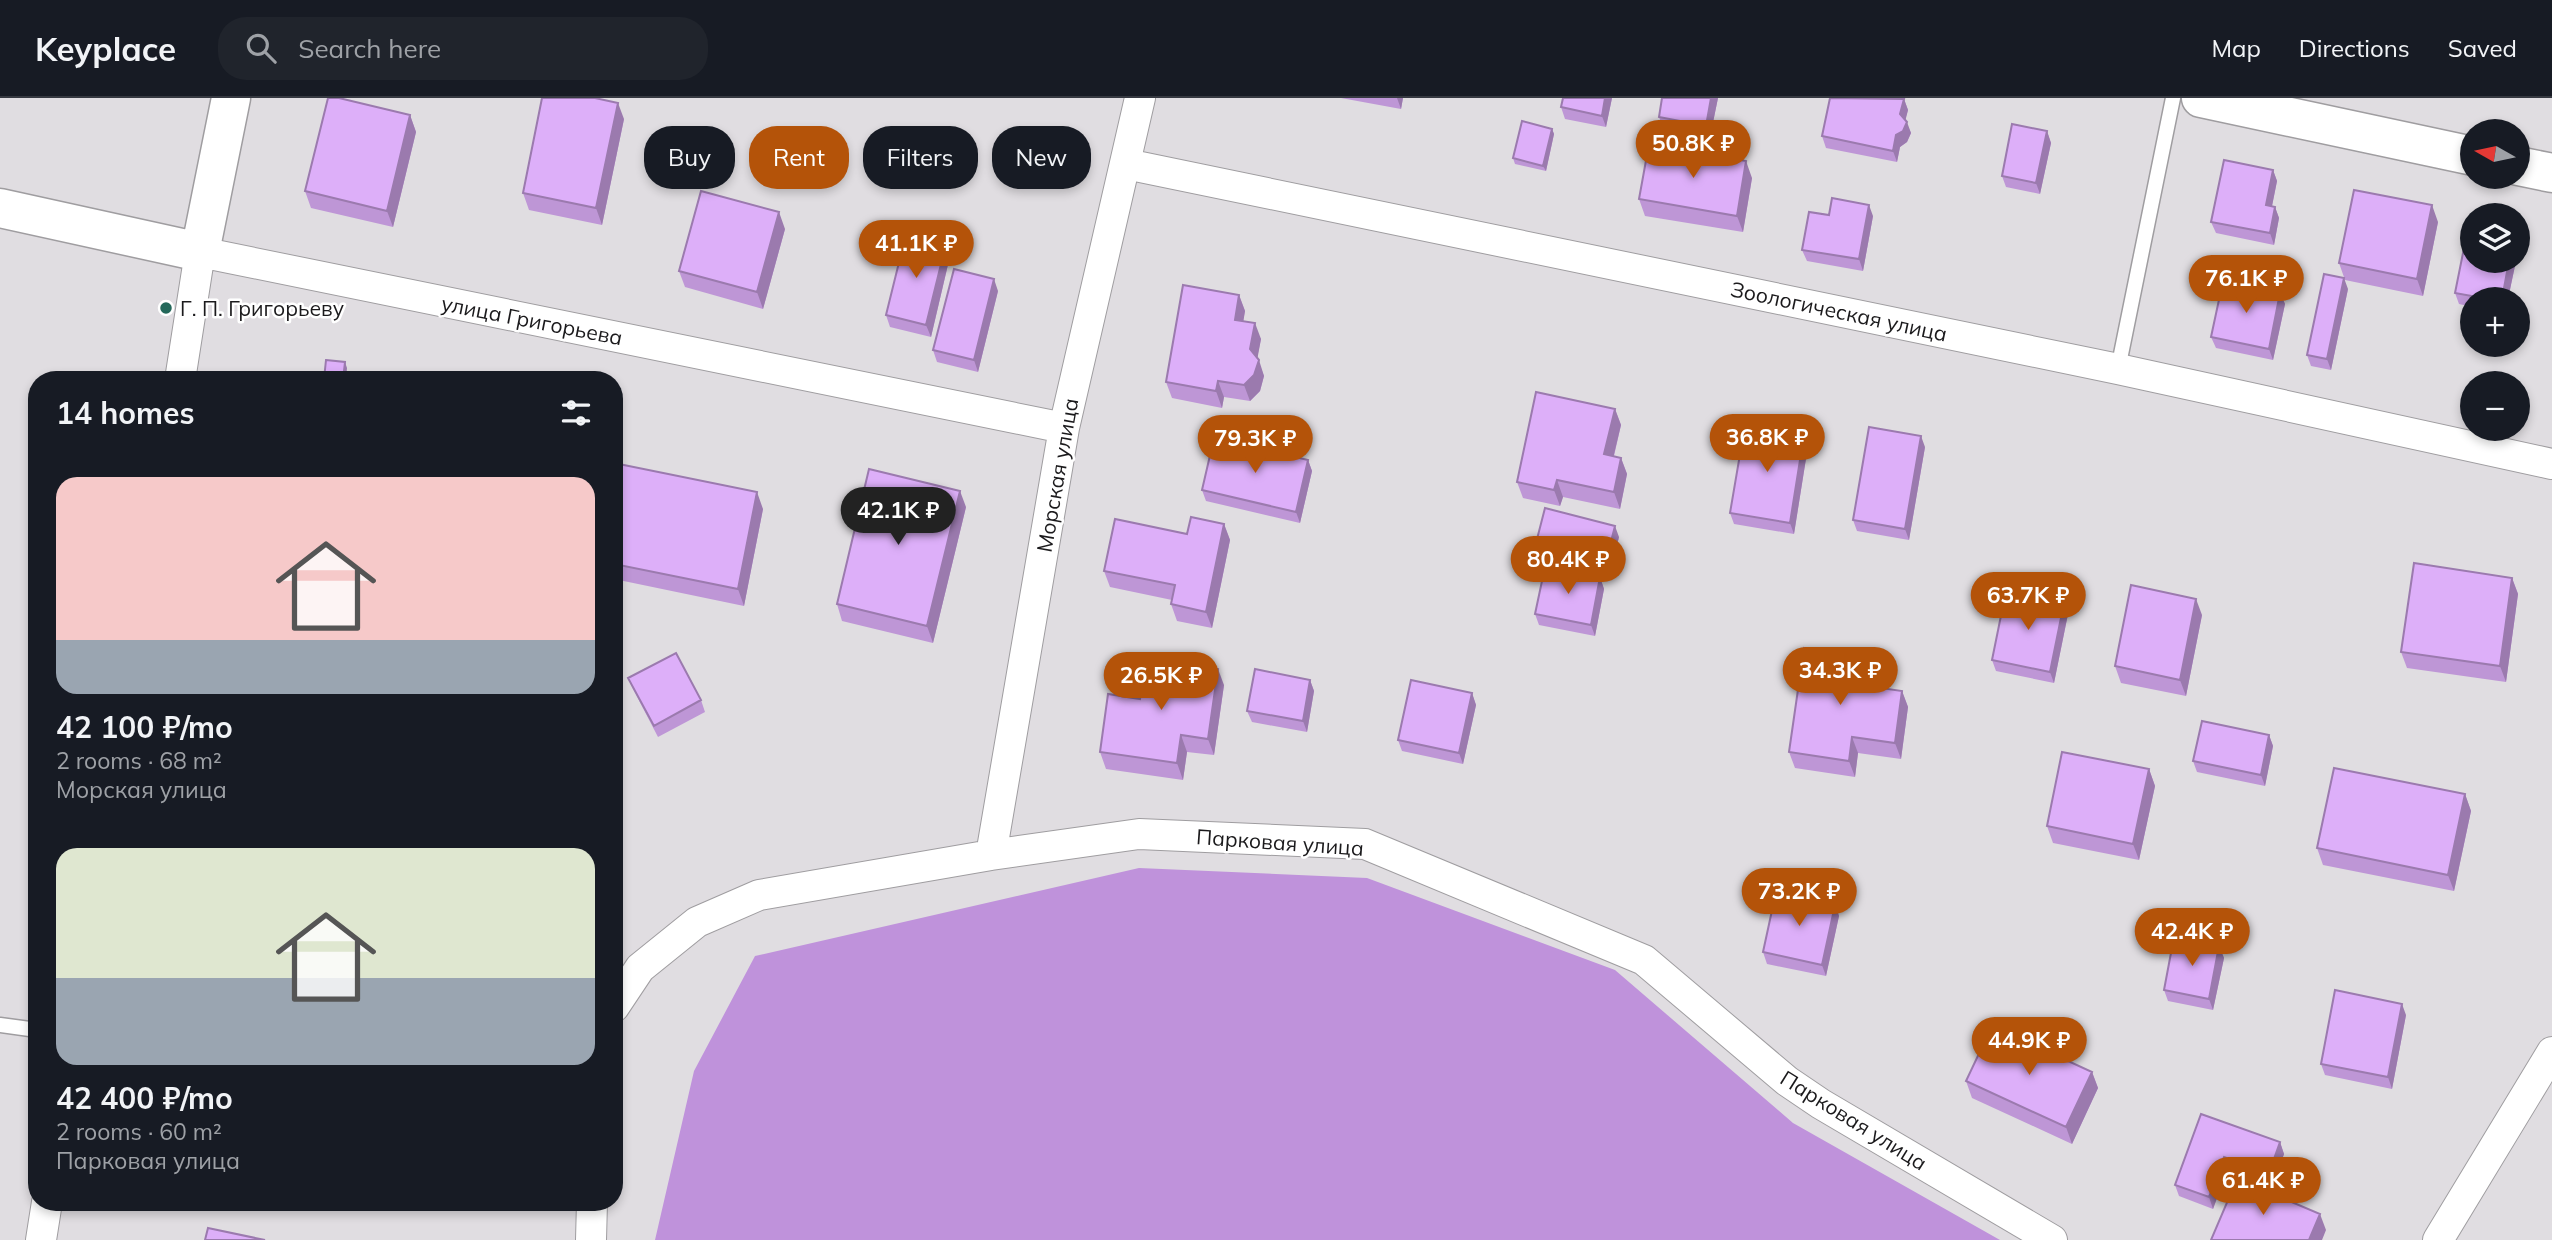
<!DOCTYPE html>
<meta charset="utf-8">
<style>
body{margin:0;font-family:Mulish,sans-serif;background:#20242c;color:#f1f3f6;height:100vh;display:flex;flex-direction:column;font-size:26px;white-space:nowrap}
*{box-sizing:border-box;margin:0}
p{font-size:23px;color:#9ea1a6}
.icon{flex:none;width:38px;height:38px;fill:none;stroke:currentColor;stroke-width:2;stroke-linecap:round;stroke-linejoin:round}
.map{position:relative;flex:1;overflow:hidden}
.drawer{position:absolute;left:28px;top:273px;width:595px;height:840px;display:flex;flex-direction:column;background:#171b24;border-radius:28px;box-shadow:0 4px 10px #0003}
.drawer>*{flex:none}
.banner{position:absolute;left:644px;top:28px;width:665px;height:63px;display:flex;gap:14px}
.needle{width:46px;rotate:279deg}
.tools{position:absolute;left:2460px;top:21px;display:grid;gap:14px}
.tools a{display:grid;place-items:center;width:70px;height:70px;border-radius:50%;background:#171b24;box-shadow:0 4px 10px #0003;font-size:35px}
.price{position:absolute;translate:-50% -60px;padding:0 16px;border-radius:24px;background:#b45309;color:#fff;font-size:23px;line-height:46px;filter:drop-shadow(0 2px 4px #0008)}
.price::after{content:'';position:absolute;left:50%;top:42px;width:21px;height:16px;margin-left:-10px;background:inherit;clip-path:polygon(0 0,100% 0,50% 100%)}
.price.active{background:#222;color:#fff}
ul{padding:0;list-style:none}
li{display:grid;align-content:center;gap:14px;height:371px;padding:0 28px}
li span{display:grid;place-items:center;height:217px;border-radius:21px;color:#555}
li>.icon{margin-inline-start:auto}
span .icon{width:126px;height:126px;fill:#fffc;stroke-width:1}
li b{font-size:30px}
h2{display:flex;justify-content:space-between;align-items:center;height:84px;padding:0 28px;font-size:30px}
.pill{padding:0 24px;border-radius:28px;background:#171b24;box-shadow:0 4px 10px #0003;font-size:24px;line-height:63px}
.pill.active{background:#b45309;color:#fff}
header{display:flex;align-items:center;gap:42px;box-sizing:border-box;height:98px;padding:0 35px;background:#171b24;border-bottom:2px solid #363941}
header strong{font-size:33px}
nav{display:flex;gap:38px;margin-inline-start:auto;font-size:24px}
.search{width:490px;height:63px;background:#20242c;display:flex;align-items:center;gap:18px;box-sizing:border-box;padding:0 24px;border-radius:28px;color:#9ea1a6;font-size:26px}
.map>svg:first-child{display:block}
.forest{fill:#bf92db}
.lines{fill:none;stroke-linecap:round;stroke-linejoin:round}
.lane-casing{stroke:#9f9da0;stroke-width:17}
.street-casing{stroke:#9f9da0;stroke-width:32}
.secondary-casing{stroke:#9f9da0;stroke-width:41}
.lane{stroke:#fff;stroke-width:14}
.street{stroke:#fff;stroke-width:30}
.secondary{stroke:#fff;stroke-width:38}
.wall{fill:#be96d6}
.shaded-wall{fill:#9b7aae}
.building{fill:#ddaff9;stroke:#9b7aae;stroke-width:2}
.poi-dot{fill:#24685a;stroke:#fff;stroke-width:2.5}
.labels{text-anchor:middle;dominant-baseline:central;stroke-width:5;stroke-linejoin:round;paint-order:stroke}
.poi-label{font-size:21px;fill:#1b1a1c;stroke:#fff;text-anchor:start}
.street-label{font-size:21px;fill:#1b1a1c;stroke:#fff}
</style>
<header>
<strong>Keyplace</strong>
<div class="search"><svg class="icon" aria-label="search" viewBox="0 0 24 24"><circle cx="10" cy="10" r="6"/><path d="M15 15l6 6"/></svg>Search here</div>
<nav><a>Map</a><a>Directions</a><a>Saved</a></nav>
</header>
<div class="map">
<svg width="2552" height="1142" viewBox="0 0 2552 1142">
<rect width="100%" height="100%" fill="#e0dde1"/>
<!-- forest -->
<path class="forest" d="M 1139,770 L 1367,780 L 1615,872 L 1793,1025 L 2000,1142 L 655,1142 L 694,973 L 755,858 Z"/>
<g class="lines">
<!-- lane casing -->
<g class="lane-casing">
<path id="lane" d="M 2118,271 L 2173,0
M 0,927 L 37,932"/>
</g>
<!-- street casing -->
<g class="street-casing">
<path id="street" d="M 1126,66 L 2118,271 L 2552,366
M 180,282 L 200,154 L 1064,330
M 991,757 L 1064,330 L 1140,0
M 614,909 L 640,870 L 697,824 L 759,797 L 991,757 L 1139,736 L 1365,746 L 1644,862 L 1787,983 L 1821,1006 L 2052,1142
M 41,1142 L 47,1104
M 591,1142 L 592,1104
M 2438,1142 L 2552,954"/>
</g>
<!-- secondary casing -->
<g class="secondary-casing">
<path id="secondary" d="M 2201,0 L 2473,58
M 2518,68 L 2552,75
M 0,110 L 200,154 L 231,0"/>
</g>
<!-- lane -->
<use href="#lane" class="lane"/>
<!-- street -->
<use href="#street" class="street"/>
<!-- secondary -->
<use href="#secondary" class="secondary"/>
</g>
<!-- wall -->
<path class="wall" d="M 1341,0 L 1403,0 L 1401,11 Z
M 1563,0 L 1612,0 L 1606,29 L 1565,21 L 1561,9 Z
M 1662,0 L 1718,0 L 1710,39 L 1663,30 L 1659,19 Z
M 1904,1 L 1908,12 L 1905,22 L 1911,35 L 1907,44 L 1900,49 L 1897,64 L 1826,50 L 1822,38 Z
M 410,17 L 416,34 L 393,129 L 311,110 L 305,93 Z
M 624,21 L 602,127 L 529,112 L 523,95 Z
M 1552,31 L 1554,36 L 1546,73 L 1515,66 L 1513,60 Z
M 2047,33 L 2051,45 L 2040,96 L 2006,89 L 2002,78 Z
M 2273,72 L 2277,83 L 2272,108 L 2275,109 L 2279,120 L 2274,147 L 2216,135 L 2211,124 Z
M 1752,80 L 1743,134 L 1645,118 L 1639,101 Z
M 1829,117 L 1873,118 L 1863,173 L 1807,163 L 1802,152 Z
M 2438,124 L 2423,198 L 2345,182 L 2339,165 Z
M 785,131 L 763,211 L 685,189 L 679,173 Z
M 950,158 L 931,239 L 890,229 L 886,217 Z
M 2473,163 L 2516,163 L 2508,201 L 2473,201 L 2473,209 L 2459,206 L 2455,195 Z
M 2348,191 L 2331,272 L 2311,268 L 2307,257 Z
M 998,193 L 978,274 L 937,264 L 933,252 Z
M 2280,195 L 2285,206 L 2273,262 L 2216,250 L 2211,239 Z
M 1239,197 L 1245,213 L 1243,223 L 1261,241 L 1257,260 L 1264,278 L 1260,293 L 1250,303 L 1224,299 L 1222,310 L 1172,300 L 1166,284 Z
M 1615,311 L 1621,327 L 1614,358 L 1621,360 L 1627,376 L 1620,411 L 1563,399 L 1560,408 L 1523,400 L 1517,384 Z
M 1808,348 L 1794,436 L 1734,426 L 1730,415 Z
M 1925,349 L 1909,442 L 1857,433 L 1853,422 Z
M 1308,362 L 1312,373 L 1300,425 L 1206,403 L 1202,392 Z
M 614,365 L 763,411 L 744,508 L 614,481 Z
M 966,409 L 933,545 L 842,523 L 837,506 Z
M 1224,426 L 1230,442 L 1212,530 L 1177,523 L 1171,506 L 1172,502 L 1110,489 L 1104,473 L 1187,436 Z
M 1619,439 L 1610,474 L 1540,456 L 1536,445 Z
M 1600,479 L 1604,491 L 1595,538 L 1539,527 L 1535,516 Z
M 2512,480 L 2518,496 L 2506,584 L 2407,570 L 2401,554 Z
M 2068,516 L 2054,585 L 1996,573 L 1992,562 Z
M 2202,517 L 2186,598 L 2121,585 L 2115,568 Z
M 1864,559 L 1870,576 L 1868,588 L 1902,593 L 1908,609 L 1901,661 L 1858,655 L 1855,679 L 1795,670 L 1789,654 Z
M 628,580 L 701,602 L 705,614 L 658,639 L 633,591 Z
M 1310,582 L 1314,593 L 1307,634 L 1252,624 L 1247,613 Z
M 1224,587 L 1214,657 L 1187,654 L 1183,682 L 1106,671 L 1100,654 L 1140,601 Z
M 1472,595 L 1476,607 L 1463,666 L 1402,653 L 1398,642 Z
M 2269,637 L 2273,648 L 2265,688 L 2197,674 L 2193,663 Z
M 2149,671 L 2155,688 L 2139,762 L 2053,745 L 2047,728 Z
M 2465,696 L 2471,713 L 2454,793 L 2323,767 L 2317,750 Z
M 1835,807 L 1839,818 L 1826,878 L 1767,866 L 1763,854 Z
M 2219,848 L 2224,860 L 2213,912 L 2168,903 L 2164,892 Z
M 2406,917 L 2392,991 L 2325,977 L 2321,966 Z
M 2092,974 L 2098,990 L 2072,1046 L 1972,1000 L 1966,983 Z
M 2201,1016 L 2280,1044 L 2284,1056 L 2273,1086 L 2228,1070 L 2213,1111 L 2179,1098 L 2175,1087 Z"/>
<!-- shaded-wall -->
<path class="shaded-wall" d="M 1397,0 L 1403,0 L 1401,11 Z
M 1605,0 L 1612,0 L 1606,29 L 1602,18 Z
M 1711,0 L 1718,0 L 1710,39 L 1706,28 Z
M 1904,1 L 1908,12 L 1904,28 L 1900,16 Z
M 618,5 L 624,21 L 602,127 L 596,110 Z
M 410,17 L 416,34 L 393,129 L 387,113 Z
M 1907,24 L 1911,35 L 1907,44 L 1900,49 L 1897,64 L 1893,53 L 1896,37 Z
M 1552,31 L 1554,36 L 1546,73 L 1543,68 Z
M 2047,33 L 2051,45 L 2040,96 L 2036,85 Z
M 1746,63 L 1752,80 L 1743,134 L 1737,118 Z
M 2273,72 L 2277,83 L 2270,118 L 2266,107 Z
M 1869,107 L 1873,118 L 1863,173 L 1859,161 Z
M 2432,107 L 2438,124 L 2423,198 L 2417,181 Z
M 2275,109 L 2279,120 L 2274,147 L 2270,135 Z
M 779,114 L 785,131 L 763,211 L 757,194 Z
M 946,146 L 950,158 L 931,239 L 926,227 Z
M 2509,163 L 2516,163 L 2508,201 L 2502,201 Z
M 2344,180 L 2348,191 L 2331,272 L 2327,261 Z
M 994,181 L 998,193 L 978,274 L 974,262 Z
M 2280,195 L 2285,206 L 2273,262 L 2269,251 Z
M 1239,197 L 1245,213 L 1241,238 L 1235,222 Z
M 1255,225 L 1261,241 L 1256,268 L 1250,251 Z
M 1259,262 L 1264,278 L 1260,293 L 1250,303 L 1244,287 Z
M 345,264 L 347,270 L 346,282 L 343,282 Z
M 1218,283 L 1224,299 L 1222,310 L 1216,293 Z
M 1615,311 L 1621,327 L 1610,373 L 1604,356 Z
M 1804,337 L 1808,348 L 1794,436 L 1790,425 Z
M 1921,338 L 1925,349 L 1909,442 L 1905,431 Z
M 1621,360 L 1627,376 L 1620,411 L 1614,394 Z
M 1308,362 L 1312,373 L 1300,425 L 1296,414 Z
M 1557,382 L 1563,399 L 1560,408 L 1554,392 Z
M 960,393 L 966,409 L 933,545 L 927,528 Z
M 757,394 L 763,411 L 744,508 L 738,491 Z
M 1224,426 L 1230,442 L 1212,530 L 1206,514 Z
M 1615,428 L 1619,439 L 1610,474 L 1606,463 Z
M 1600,479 L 1604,491 L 1595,538 L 1591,527 Z
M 2512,480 L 2518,496 L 2506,584 L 2500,568 Z
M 2196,501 L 2202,517 L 2186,598 L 2180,582 Z
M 2064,505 L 2068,516 L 2054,585 L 2050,574 Z
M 1864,559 L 1870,576 L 1866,603 L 1860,587 Z
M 1218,571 L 1224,587 L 1214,657 L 1208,641 Z
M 1310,582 L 1314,593 L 1307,634 L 1303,623 Z
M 1902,593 L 1908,609 L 1901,661 L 1895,645 Z
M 1472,595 L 1476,607 L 1463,666 L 1459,655 Z
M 1181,637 L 1187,654 L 1183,682 L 1177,665 Z
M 2269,637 L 2273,648 L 2265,688 L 2261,677 Z
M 1852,639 L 1858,655 L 1855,679 L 1849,663 Z
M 2149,671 L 2155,688 L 2139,762 L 2133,746 Z
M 2465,696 L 2471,713 L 2454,793 L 2448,777 Z
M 1835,807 L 1839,818 L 1826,878 L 1822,867 Z
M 2219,848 L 2224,860 L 2213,912 L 2209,901 Z
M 2402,906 L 2406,917 L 2392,991 L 2388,979 Z
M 2092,974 L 2098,990 L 2072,1046 L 2066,1029 Z
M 2280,1044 L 2284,1056 L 2273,1086 L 2269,1075 Z
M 2224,1059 L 2228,1070 L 2213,1111 L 2209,1099 Z
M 2320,1116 L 2326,1132 L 2322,1142 L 2309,1142 Z"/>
<!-- building -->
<path class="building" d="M 328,0 L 339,0 L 410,17 L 387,113 L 305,93 Z
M 542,0 L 595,0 L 618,5 L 596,110 L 523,95 Z
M 1563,0 L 1605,0 L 1602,18 L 1561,9 Z
M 1662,0 L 1711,0 L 1706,28 L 1659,19 Z
M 1830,0 L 1904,1 L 1900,16 L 1907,24 L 1903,33 L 1896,37 L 1893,53 L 1822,38 Z
M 1522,23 L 1552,31 L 1543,68 L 1513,60 Z
M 2012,26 L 2047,33 L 2036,85 L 2002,78 Z
M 1649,46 L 1746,63 L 1737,118 L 1639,101 Z
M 2224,62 L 2273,72 L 2266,107 L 2275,109 L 2270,135 L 2211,124 Z
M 2354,92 L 2432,107 L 2417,181 L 2339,165 Z
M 701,93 L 779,114 L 757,194 L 679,173 Z
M 1832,100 L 1869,107 L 1859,161 L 1802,152 L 1809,114 L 1829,117 Z
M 2469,125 L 2473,126 L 2473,163 L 2509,163 L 2502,201 L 2488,201 L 2455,195 Z
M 906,136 L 946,146 L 926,227 L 886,217 Z
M 954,171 L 994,181 L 974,262 L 933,252 Z
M 2324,176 L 2344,180 L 2327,261 L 2307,257 Z
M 2223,183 L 2280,195 L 2269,251 L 2211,239 Z
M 1183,187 L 1239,197 L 1235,222 L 1255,225 L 1250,251 L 1259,262 L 1254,277 L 1244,287 L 1218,283 L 1216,293 L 1166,284 Z
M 326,262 L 345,264 L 343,282 L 324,281 Z
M 1536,294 L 1615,311 L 1604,356 L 1621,360 L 1614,394 L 1557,382 L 1554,392 L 1517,384 Z
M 1745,327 L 1804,337 L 1790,425 L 1730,415 Z
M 1869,329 L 1921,338 L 1905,431 L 1853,422 Z
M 1214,340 L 1308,362 L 1296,414 L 1202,392 Z
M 614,365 L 757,394 L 738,491 L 614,466 Z
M 869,371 L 960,393 L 927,528 L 837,506 Z
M 1545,410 L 1615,428 L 1606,463 L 1536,445 Z
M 1191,419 L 1224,426 L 1206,514 L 1171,506 L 1175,487 L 1104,473 L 1115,421 L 1187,436 Z
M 2414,465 L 2512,480 L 2500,568 L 2401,554 Z
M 1545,469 L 1600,479 L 1591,527 L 1535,516 Z
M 2131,487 L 2196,501 L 2180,582 L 2115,568 Z
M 2006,493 L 2064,505 L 2050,574 L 1992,562 Z
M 1804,550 L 1864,559 L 1860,587 L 1902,593 L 1895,645 L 1852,639 L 1849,663 L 1789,654 Z
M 676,555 L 701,602 L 654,628 L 628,580 Z
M 1146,561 L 1218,571 L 1208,641 L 1181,637 L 1177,665 L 1100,654 L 1108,596 L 1140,601 Z
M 1255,571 L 1310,582 L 1303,623 L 1247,613 Z
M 1411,582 L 1472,595 L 1459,655 L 1398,642 Z
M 2202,623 L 2269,637 L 2261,677 L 2193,663 Z
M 2062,654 L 2149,671 L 2133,746 L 2047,728 Z
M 2334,670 L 2465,696 L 2448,777 L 2317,750 Z
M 1776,794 L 1835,807 L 1822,867 L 1763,854 Z
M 2174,839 L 2219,848 L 2209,901 L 2164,892 Z
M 2335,892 L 2402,906 L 2388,979 L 2321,966 Z
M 1992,928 L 2092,974 L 2066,1029 L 1966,983 Z
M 2201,1016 L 2280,1044 L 2269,1075 L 2224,1059 L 2209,1099 L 2175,1087 Z
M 2237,1081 L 2320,1116 L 2309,1142 L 2211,1142 Z
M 208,1130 L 265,1142 L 205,1142 Z"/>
<!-- markers -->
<circle class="poi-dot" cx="166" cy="210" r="7"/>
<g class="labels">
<!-- poi labels -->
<g class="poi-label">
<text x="180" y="210">Г. П. Григорьеву</text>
</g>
<!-- street labels -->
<g class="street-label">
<text transform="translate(1839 213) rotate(12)">Зоологическая улица</text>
<text transform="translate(532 222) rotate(11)">улица Григорьева</text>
<text transform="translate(1057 377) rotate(-80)">Морская улица</text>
<text transform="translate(1280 744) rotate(4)">Парковая улица</text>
<text transform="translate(1854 1022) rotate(32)">Парковая улица</text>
</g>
</g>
</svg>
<div class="tools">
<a><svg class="needle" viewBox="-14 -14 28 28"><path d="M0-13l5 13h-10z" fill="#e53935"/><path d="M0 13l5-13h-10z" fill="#9ea1a6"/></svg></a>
<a><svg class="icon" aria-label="layers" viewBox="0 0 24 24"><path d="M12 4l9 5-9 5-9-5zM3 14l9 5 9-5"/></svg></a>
<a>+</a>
<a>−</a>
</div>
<b class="price" style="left:1693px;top:82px">50.8K ₽</b>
<b class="price" style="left:916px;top:182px">41.1K ₽</b>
<b class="price" style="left:2246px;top:217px">76.1K ₽</b>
<b class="price" style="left:1767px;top:376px">36.8K ₽</b>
<b class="price" style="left:1255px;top:377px">79.3K ₽</b>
<b class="price active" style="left:898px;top:449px">42.1K ₽</b>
<b class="price" style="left:1568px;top:498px">80.4K ₽</b>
<b class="price" style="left:2028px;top:534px">63.7K ₽</b>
<b class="price" style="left:1840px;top:609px">34.3K ₽</b>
<b class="price" style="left:1161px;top:614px">26.5K ₽</b>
<b class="price" style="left:1799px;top:830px">73.2K ₽</b>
<b class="price" style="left:2192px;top:870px">42.4K ₽</b>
<b class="price" style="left:2029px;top:979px">44.9K ₽</b>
<b class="price" style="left:2263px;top:1119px">61.4K ₽</b>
<div class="banner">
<a class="pill">Buy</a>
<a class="pill active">Rent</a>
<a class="pill">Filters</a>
<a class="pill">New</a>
</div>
<section class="drawer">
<h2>14 homes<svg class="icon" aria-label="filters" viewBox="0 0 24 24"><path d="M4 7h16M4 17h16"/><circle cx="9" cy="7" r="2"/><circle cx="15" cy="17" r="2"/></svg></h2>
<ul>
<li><span style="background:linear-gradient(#f6c9c9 75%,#9aa5b1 0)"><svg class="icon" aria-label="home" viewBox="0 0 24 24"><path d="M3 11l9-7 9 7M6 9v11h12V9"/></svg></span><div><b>42 100 ₽/mo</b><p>2 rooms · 68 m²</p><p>Морская улица</p></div></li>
<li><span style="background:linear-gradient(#dfe7d0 60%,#9aa5b1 0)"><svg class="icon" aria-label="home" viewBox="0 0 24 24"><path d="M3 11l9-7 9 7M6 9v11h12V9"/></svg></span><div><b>42 400 ₽/mo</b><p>2 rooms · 60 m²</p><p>Парковая улица</p></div></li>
</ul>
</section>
</div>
